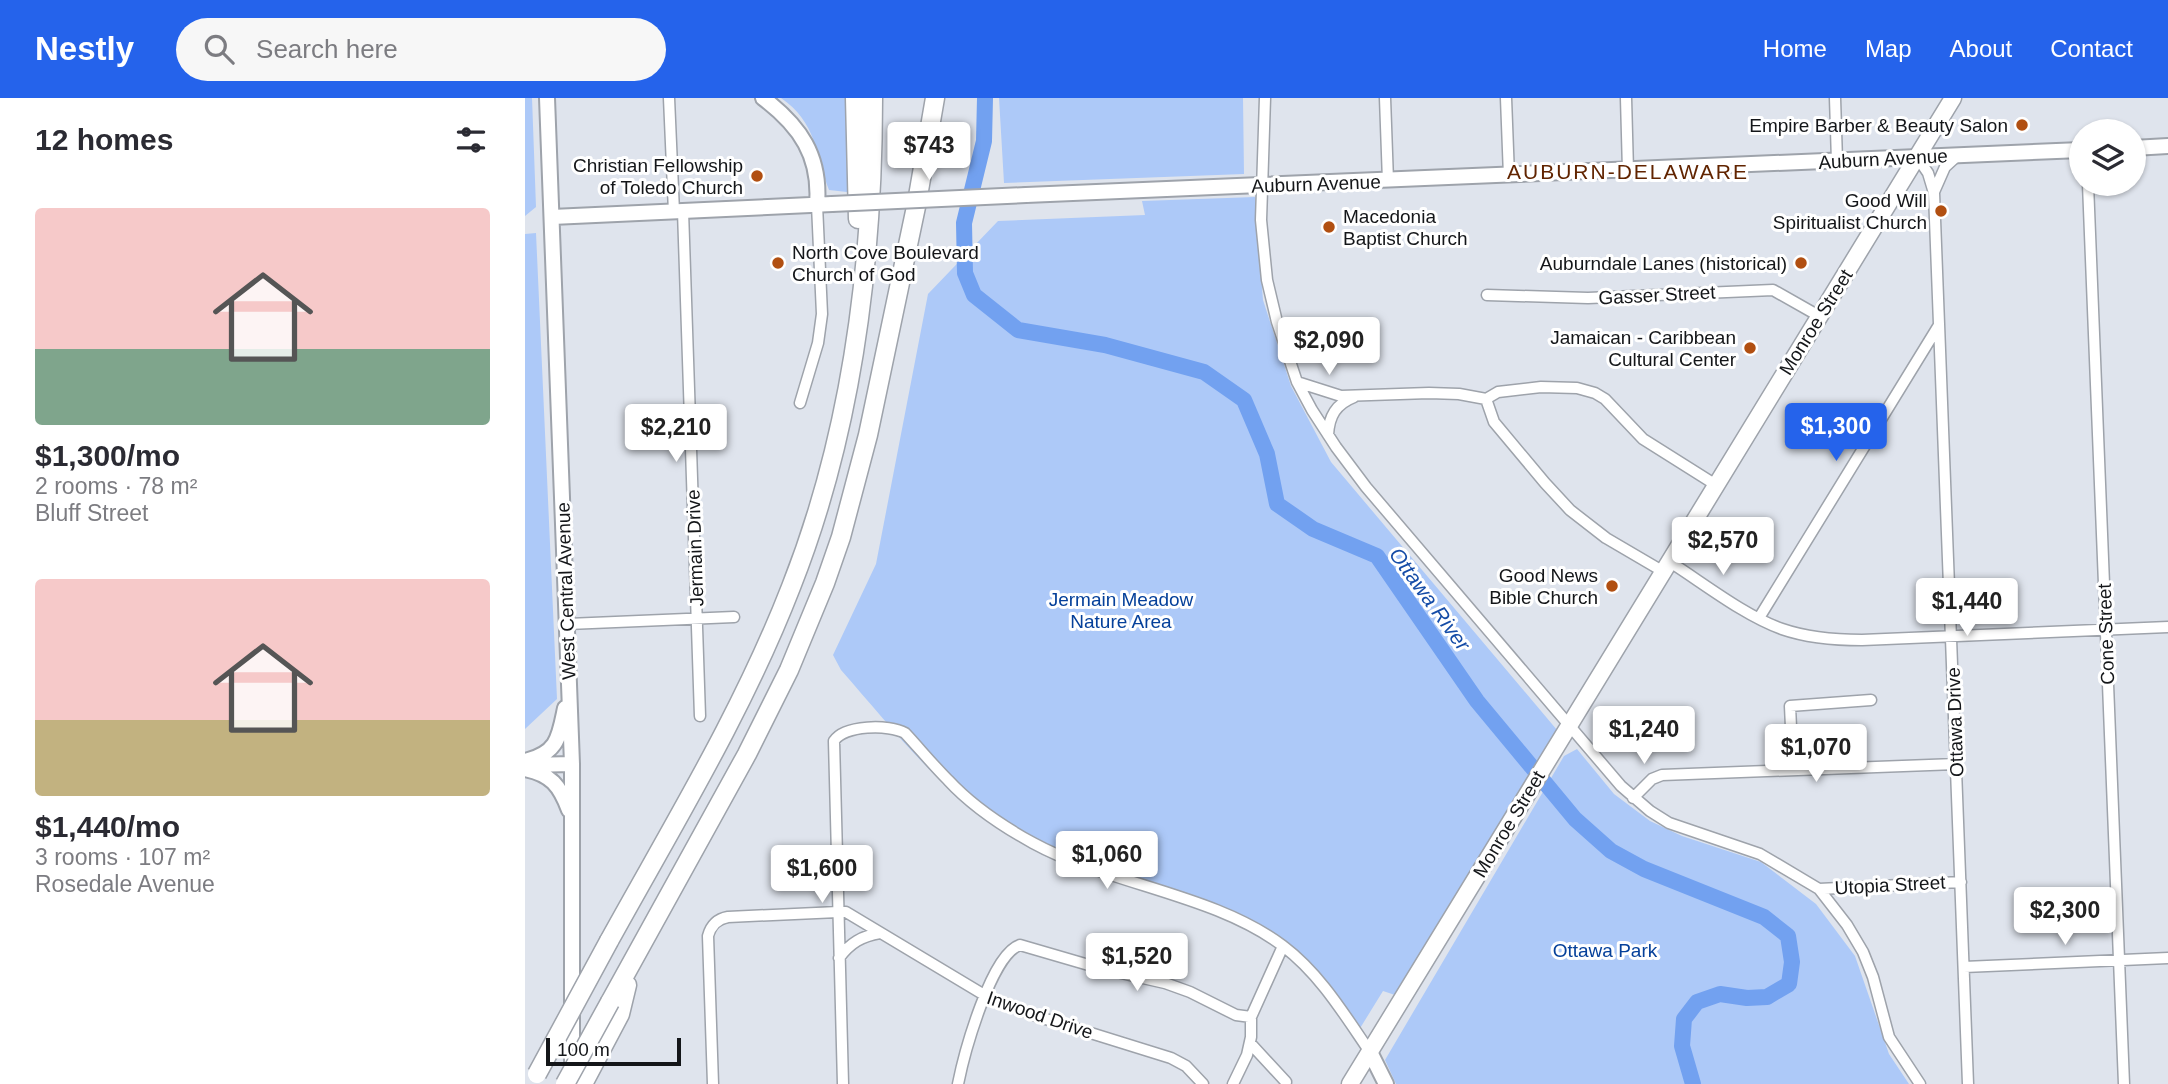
<!DOCTYPE html>
<meta charset="utf-8">
<style>
body{margin:0;font-family:Arial,sans-serif;background:#f7f7f7;color:#2b2b33;height:100vh;display:flex;flex-direction:column;font-size:26px;white-space:nowrap}
*{box-sizing:border-box;margin:0}
p{font-size:23px;color:#7c7c81}
.icon{flex:none;width:38px;height:38px;fill:none;stroke:currentColor;stroke-width:2;stroke-linecap:round;stroke-linejoin:round}
.map{position:relative;flex:1;overflow:hidden}
.details{display:flex;flex-direction:column;background:#fff;width:525px}
.details>*{flex:none}
.controls{position:absolute;left:1544px;top:21px;display:grid;gap:14px}
.controls a{display:grid;place-items:center;width:77px;height:77px;border-radius:50%;background:#fff;box-shadow:0 2px 5px #0004;font-size:35px}
.scale{position:absolute;left:21px;bottom:18px;width:135px;box-sizing:border-box;padding-left:7px;border:4px solid #141619;border-top:0;font-size:19px;line-height:24px;white-space:nowrap;color:#141619;-webkit-text-stroke:5px #fff;paint-order:stroke}
.price{position:absolute;translate:-50% -60px;padding:0 16px;border-radius:7px;background:#fff;color:#222;font-size:23px;line-height:46px;filter:drop-shadow(0 2px 4px #0008)}
.price::after{content:'';position:absolute;left:50%;top:42px;width:21px;height:16px;margin-left:-10px;background:inherit;clip-path:polygon(0 0,100% 0,50% 100%)}
.price.active{background:#2563eb;color:#fff}
ul{padding:0;list-style:none}
li{display:grid;align-content:center;gap:14px;height:371px;padding:0 35px}
li span{display:grid;place-items:center;height:217px;border-radius:7px;color:#555}
li>.icon{margin-inline-start:auto}
span .icon{width:126px;height:126px;fill:#fffc;stroke-width:1}
li b{font-size:30px}
h2{display:flex;justify-content:space-between;align-items:center;height:84px;padding:0 35px;font-size:30px}
header{display:flex;align-items:center;gap:42px;box-sizing:border-box;height:98px;padding:0 35px;background:#2563eb;color:#fff}
header strong{font-size:33px}
nav{display:flex;gap:38px;margin-inline-start:auto;font-size:24px}
.search{width:490px;height:63px;background:#f7f7f7;display:flex;align-items:center;gap:18px;box-sizing:border-box;padding:0 24px;border-radius:38px;color:#7c7c81;font-size:26px}
main{display:flex;flex:1;min-height:0}
.map>svg:first-child{display:block}
.green{fill:#adc9f8}
.lines{fill:none;stroke-linecap:round;stroke-linejoin:round}
.river{stroke:#72a1f0;stroke-width:16}
.street-casing{stroke:#9ea3ab;stroke-width:13}
.secondary-casing{stroke:#9ea3ab;stroke-width:18}
.primary-casing{stroke:#9ea3ab;stroke-width:19}
.highway-casing{stroke:#9ea3ab;stroke-width:21}
.street{stroke:#fff;stroke-width:10}
.secondary{stroke:#fff;stroke-width:14}
.primary{stroke:#fff;stroke-width:16}
.highway{stroke:#fff;stroke-width:18}
.secondary-bridge-casing{stroke:#9ea3ab;stroke-width:18;stroke-linecap:butt}
.highway-bridge-casing{stroke:#9ea3ab;stroke-width:21;stroke-linecap:butt}
.secondary-bridge{stroke:#fff;stroke-width:14}
.highway-bridge{stroke:#fff;stroke-width:18}
.poi-dot{fill:#b14f11;stroke:#fff;stroke-width:2.5}
.labels{text-anchor:middle;dominant-baseline:central;stroke-width:6;stroke-linejoin:round;paint-order:stroke}
.poi-label{font-size:19px;fill:#141619;stroke:#fff;text-anchor:end}
.street-label{font-size:19px;fill:#141619;stroke:#fff}
.park-label{font-size:19px;fill:#05409a;stroke:#fff}
.neighbourhood-label{font-size:21px;letter-spacing:2px;fill:#612400;stroke:#fff}
.water-label{font-size:21px;font-style:italic;fill:#154ca7;stroke:#fff}
</style>
<header>
<strong>Nestly</strong>
<div class="search"><svg class="icon" aria-label="search" viewBox="0 0 24 24"><circle cx="10" cy="10" r="6"/><path d="M15 15l6 6"/></svg>Search here</div>
<nav><a>Home</a><a>Map</a><a>About</a><a>Contact</a></nav>
</header>
<main>
<section class="details">
<h2>12 homes<svg class="icon" aria-label="filters" viewBox="0 0 24 24"><path d="M4 7h16M4 17h16"/><circle cx="9" cy="7" r="2"/><circle cx="15" cy="17" r="2"/></svg></h2>
<ul>
<li><span style="background:linear-gradient(#f6c9c9 65%,#7fa58c 0)"><svg class="icon" aria-label="home" viewBox="0 0 24 24"><path d="M3 11l9-7 9 7M6 9v11h12V9"/></svg></span><div><b>$1,300/mo</b><p>2 rooms · 78 m²</p><p>Bluff Street</p></div></li>
<li><span style="background:linear-gradient(#f6c9c9 65%,#c2b280 0)"><svg class="icon" aria-label="home" viewBox="0 0 24 24"><path d="M3 11l9-7 9 7M6 9v11h12V9"/></svg></span><div><b>$1,440/mo</b><p>3 rooms · 107 m²</p><p>Rosedale Avenue</p></div></li>
</ul>
</section>
<div class="map">
<svg width="1643" height="986" viewBox="0 0 1643 986">
<rect width="100%" height="100%" fill="#dfe4ed"/>
<!-- green -->
<path class="green" d="M 0,0 L 7,0 L 11,109 L 0,118 Z
M 256,0 L 320,0 L 324,89 L 322,94 L 304,92 C 290,55 292,25 256,0 Z
M 474,0 L 718,0 L 719,76 L 479,85 Z
M 730,99 L 738,202 L 766,288 L 806,364 L 1032,632 L 870,897 L 858,893 L 829,940 C 808,908 786,875 754,852 C 682,799 583,792 504,749 C 425,706 375,639 316,572 L 308,557 L 351,466 L 403,196 L 473,123 L 620,117 L 617,103 Z
M 11,135 L 32,601 L 0,631 L 0,136 Z
M 1052,651 L 1089,696 L 1125,723 L 1157,738 L 1236,764 L 1291,806 L 1330,858 L 1364,956 L 1384,986 L 871,986 L 860,962 L 1039,658 Z"/>
<g class="lines">
<!-- river -->
<path class="river" d="M 460,0 L 459,43 L 439,125 L 440,175 L 449,197 L 493,232 L 580,247 L 679,274 L 719,302 L 742,356 L 752,406 L 788,431 L 852,458 L 952,603 L 1050,721 L 1086,753 L 1119,771 L 1239,819 L 1263,838 L 1267,864 L 1264,886 L 1242,899 L 1222,900 L 1195,896 L 1172,904 L 1159,921 L 1157,948 L 1168,986"/>
<!-- street casing -->
<g class="street-casing">
<path id="street" d="M 144,0 L 149,114
M 740,0 L 736,122 L 742,182 L 752,224 L 772,284 L 787,312 L 811,349 L 841,389 L 1096,688 L 1125,713 L 1144,725 L 1235,756 L 1294,791 L 1322,827 L 1338,854 L 1348,879 L 1364,939 L 1395,986
M 860,0 L 863,83
M 981,0 L 984,78
M 1101,0 L 1103,73
M 1310,0 L 1312,63
M 1392,59 L 1403,75 L 1409,95 L 1443,986
M 1563,86 L 1599,986
M 1409,94 L 1420,69 L 1432,58
M 158,113 L 175,618
M 962,197 L 1063,200 L 1248,192 L 1294,218
M 772,284 L 816,298 L 904,295 L 934,296 L 961,301 L 973,294 L 1016,289 L 1052,290 L 1070,295 L 1080,301 L 1118,341 L 1191,387
M 961,301 L 969,324 L 1020,385 L 1045,412 L 1081,440 L 1139,474
M 275,305 L 293,245 L 297,216 L 292,107
M 803,337 C 804,318 811,306 829,299
M 1145,464 C 1178,485 1220,518 1257,531 C 1283,540 1309,542 1337,542 L 1643,529
M 1234,520 L 1414,227
M 43,526 L 209,519
M 1268,672 L 1265,608 L 1346,602
M 1108,700 L 1127,681 L 1137,677 L 1431,666
M 1294,791 L 1436,784
M 314,860 C 325,845 337,838 355,835
M 1439,869 L 1643,860
M 725,945 L 761,984
M 188,986 L 183,838 C 186,827 192,821 203,819 L 313,814 L 321,814 L 461,898 L 511,918 L 646,960 L 661,968 L 678,986
M 318,986 L 309,643 C 319,627 364,626 380,635 C 394,650 408,667 423,682 C 447,708 477,728 508,745 C 585,787 689,796 758,848 C 795,876 819,916 845,954
M 433,986 C 439,956 466,856 495,847 L 574,870 L 640,885 L 665,894 L 711,917 L 726,919
M 708,986 L 722,957 L 726,939 L 726,919 L 758,848"/>
</g>
<!-- secondary casing -->
<g class="secondary-casing">
<path id="secondary" d="M 22,0 L 47,666 L 47,975
M 238,0 C 275,28 296,58 292,107
M 1608,50 L 1643,48
M 501,97 L 1556,52
M 27,119 L 307,106
M 0,663 C 33,655 34,639 40,610
M 3,667 L 47,666
M 0,671 C 26,676 35,688 44,712
M 845,954 L 861,986"/>
</g>
<!-- primary casing -->
<g class="primary-casing">
<path id="primary" d="M 825,986 L 1428,0"/>
</g>
<!-- highway casing -->
<g class="highway-casing">
<path id="highway" d="M 330,0 L 333,121
M 84,843 C 148,727 218,613 266,489 C 327,335 348,165 348,0
M 85,904 L 222,656 L 264,572 L 300,485 L 316,439 L 343,337 L 392,104 L 410,0
M 58,986 L 95,916 L 102,887"/>
</g>
<!-- street -->
<use href="#street" class="street"/>
<!-- secondary -->
<use href="#secondary" class="secondary"/>
<!-- primary -->
<use href="#primary" class="primary"/>
<!-- highway -->
<use href="#highway" class="highway"/>
<!-- secondary-bridge casing -->
<g class="secondary-bridge-casing">
<path id="secondary-bridge" d="M 307,106 L 501,97"/>
</g>
<!-- highway-bridge casing -->
<g class="highway-bridge-casing">
<path id="highway-bridge" d="M 12,976 L 84,843
M 40,986 L 85,904"/>
</g>
<!-- secondary-bridge -->
<use href="#secondary-bridge" class="secondary-bridge"/>
<!-- highway-bridge -->
<use href="#highway-bridge" class="highway-bridge"/>
</g>
<!-- markers -->
<g class="poi-dot">
<circle cx="1497" cy="27" r="7"/>
<circle cx="232" cy="78" r="7"/>
<circle cx="1416" cy="113" r="7"/>
<circle cx="804" cy="129" r="7"/>
<circle cx="253" cy="165" r="7"/>
<circle cx="1276" cy="165" r="7"/>
<circle cx="1225" cy="250" r="7"/>
<circle cx="1087" cy="488" r="7"/>
</g>
<g class="labels">
<!-- poi labels -->
<g class="poi-label">
<text x="1483" y="27">Empire Barber &amp; Beauty Salon</text>
<text x="218" y="67">Christian Fellowship<tspan x="218" dy="22">of Toledo Church</tspan></text>
<text x="1402" y="102">Good Will<tspan x="1402" dy="22">Spiritualist Church</tspan></text>
<text x="818" y="118" text-anchor="start">Macedonia<tspan x="818" dy="22">Baptist Church</tspan></text>
<text x="267" y="154" text-anchor="start">North Cove Boulevard<tspan x="267" dy="22">Church of God</tspan></text>
<text x="1262" y="165">Auburndale Lanes (historical)</text>
<text x="1211" y="239">Jamaican - Caribbean<tspan x="1211" dy="22">Cultural Center</tspan></text>
<text x="1073" y="477">Good News<tspan x="1073" dy="22">Bible Church</tspan></text>
</g>
<!-- street labels -->
<g class="street-label">
<text transform="translate(1358 61) rotate(-3)">Auburn Avenue</text>
<text transform="translate(791 86) rotate(-2)">Auburn Avenue</text>
<text transform="translate(1132 197) rotate(-3)">Gasser Street</text>
<text transform="translate(1291 224) rotate(-58)">Monroe Street</text>
<text transform="translate(170 450) rotate(-92)">Jermain Drive</text>
<text transform="translate(41 493) rotate(-92)">West Central Avenue</text>
<text transform="translate(1581 536) rotate(-92)">Cone Street</text>
<text transform="translate(1430 624) rotate(-92)">Ottawa Drive</text>
<text transform="translate(984 726) rotate(-59)">Monroe Street</text>
<text transform="translate(1365 787) rotate(-3)">Utopia Street</text>
<text transform="translate(515 917) rotate(19)">Inwood Drive</text>
</g>
<!-- park labels -->
<g class="park-label">
<text x="596" y="501">Jermain Meadow<tspan x="596" dy="22">Nature Area</tspan></text>
<text x="1080" y="852">Ottawa Park</text>
</g>
<!-- neighbourhood labels -->
<g class="neighbourhood-label">
<text x="1103" y="73">AUBURN-DELAWARE</text>
</g>
<!-- water labels -->
<g class="water-label">
<text transform="translate(905 501) rotate(54)">Ottawa River</text>
</g>
</g>
</svg>
<div class="controls">
<a><svg class="icon" aria-label="layers" viewBox="0 0 24 24"><path d="M12 4l9 5-9 5-9-5zM3 14l9 5 9-5"/></svg></a>
</div>
<div class="scale">100 m</div>
<b class="price" style="left:404px;top:84px">$743</b>
<b class="price" style="left:804px;top:279px">$2,090</b>
<b class="price active" style="left:1311px;top:365px">$1,300</b>
<b class="price" style="left:151px;top:366px">$2,210</b>
<b class="price" style="left:1198px;top:479px">$2,570</b>
<b class="price" style="left:1442px;top:540px">$1,440</b>
<b class="price" style="left:1119px;top:668px">$1,240</b>
<b class="price" style="left:1291px;top:686px">$1,070</b>
<b class="price" style="left:582px;top:793px">$1,060</b>
<b class="price" style="left:297px;top:807px">$1,600</b>
<b class="price" style="left:1540px;top:849px">$2,300</b>
<b class="price" style="left:612px;top:895px">$1,520</b>
</div>
</main>
